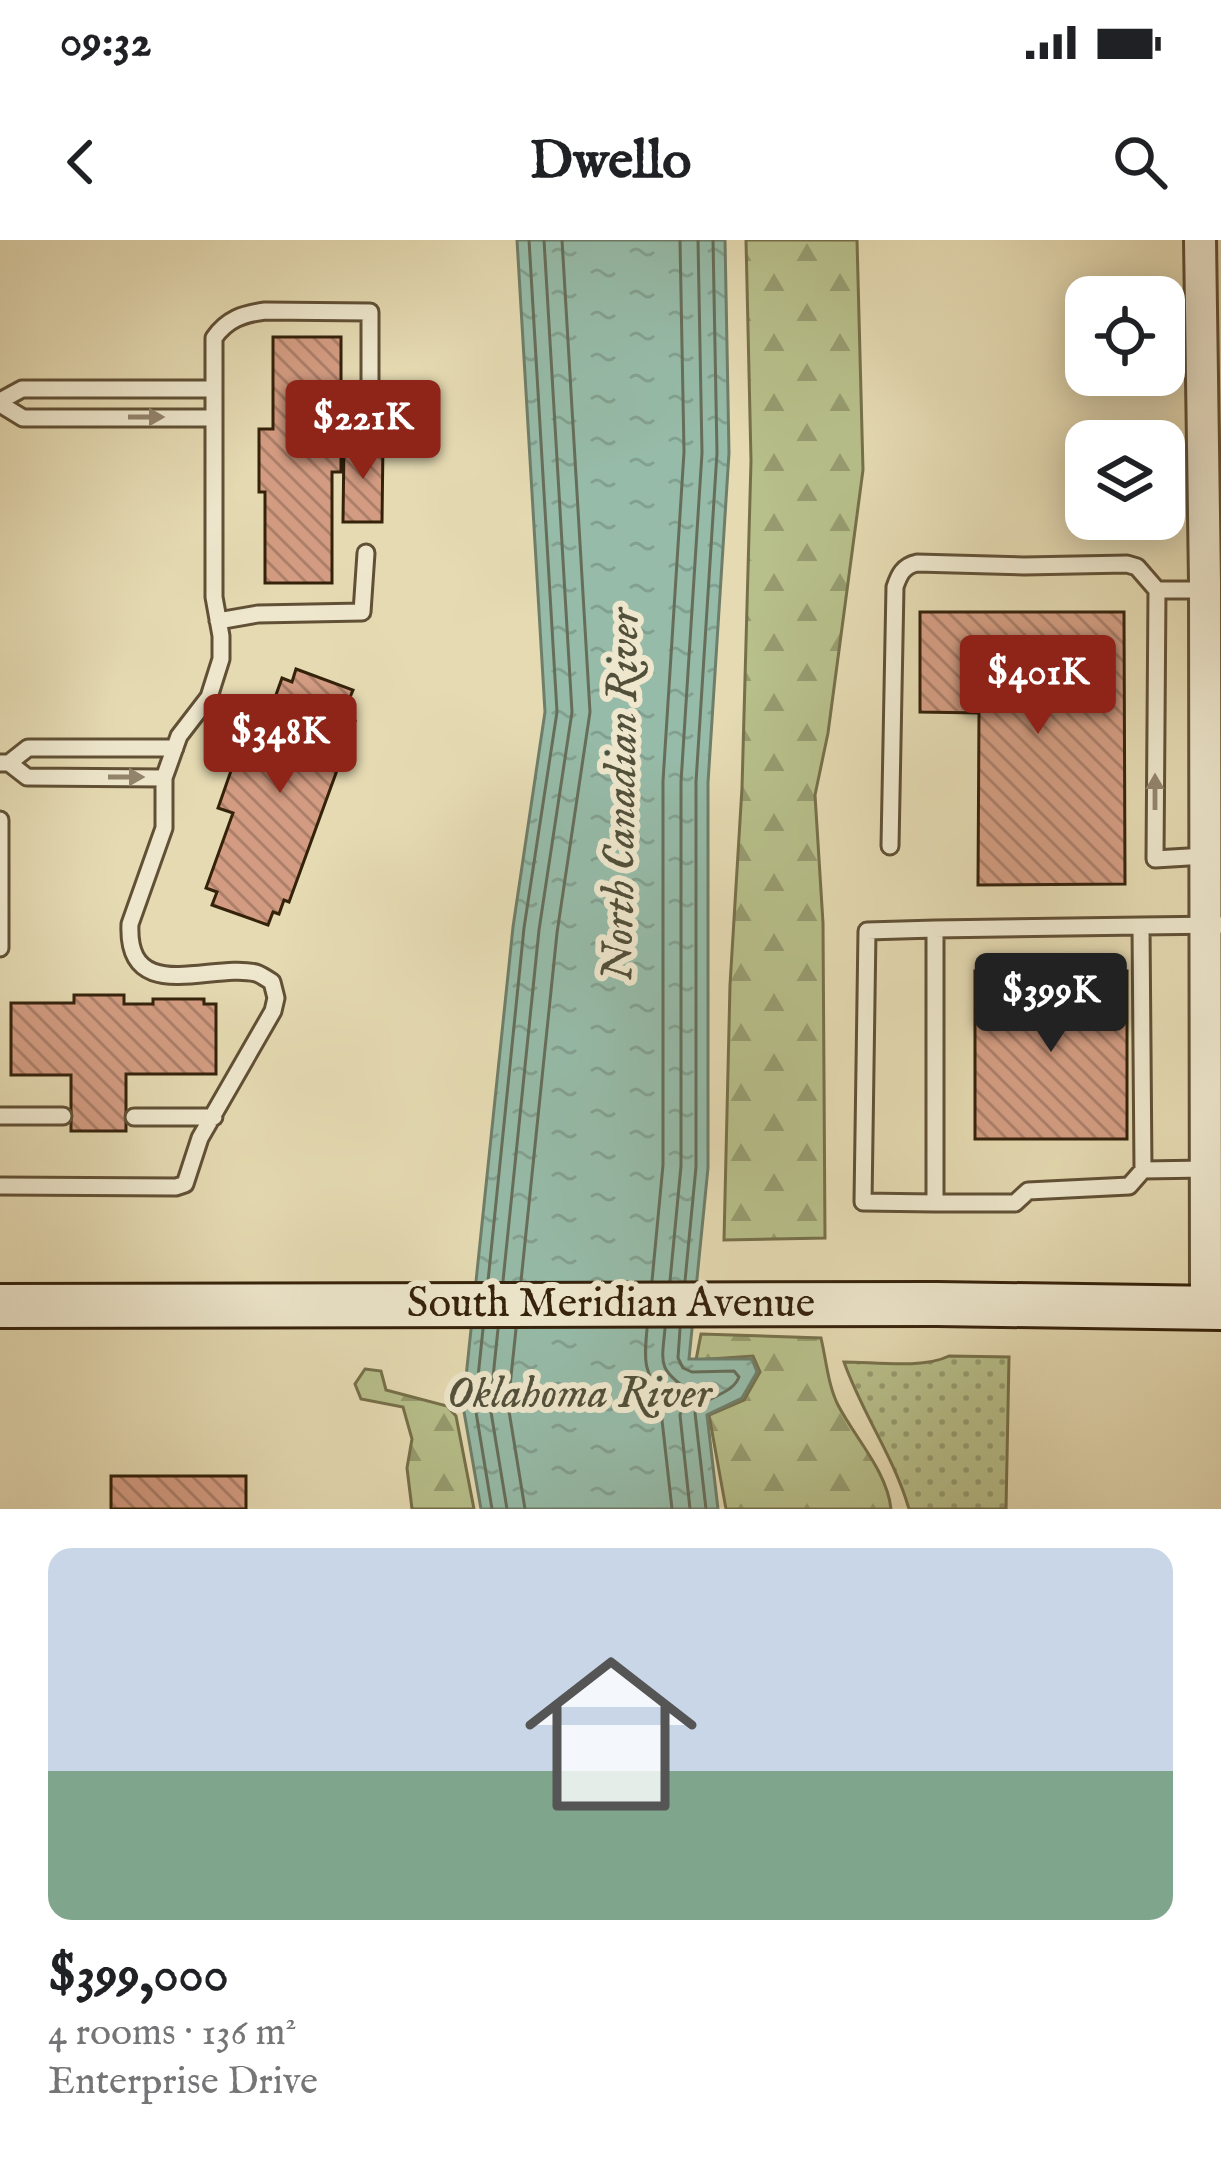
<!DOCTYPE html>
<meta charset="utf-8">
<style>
body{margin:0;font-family:"IM FELL English",serif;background:#f6f6f6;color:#202124;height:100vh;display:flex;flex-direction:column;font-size:45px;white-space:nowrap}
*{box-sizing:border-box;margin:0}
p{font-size:39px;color:#757577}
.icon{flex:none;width:66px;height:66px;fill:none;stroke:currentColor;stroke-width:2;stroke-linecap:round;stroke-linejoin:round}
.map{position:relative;height:1269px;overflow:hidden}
.side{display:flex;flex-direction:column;background:#fff;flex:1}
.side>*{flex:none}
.controls{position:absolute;left:1065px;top:36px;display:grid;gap:24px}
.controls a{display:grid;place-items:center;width:120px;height:120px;border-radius:24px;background:#fff;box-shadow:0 6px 30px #0003;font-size:60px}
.price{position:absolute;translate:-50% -102px;padding:0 27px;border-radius:12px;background:#8f2418;color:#fff;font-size:39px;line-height:78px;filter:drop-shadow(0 3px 6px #0008)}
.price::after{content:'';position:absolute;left:50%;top:72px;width:36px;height:27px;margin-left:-18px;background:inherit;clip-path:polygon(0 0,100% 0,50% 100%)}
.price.on{background:#222;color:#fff}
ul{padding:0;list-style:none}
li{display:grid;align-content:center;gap:24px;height:636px;padding:0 48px}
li+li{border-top:3px solid #e0e0e0}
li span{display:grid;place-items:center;height:372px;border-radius:24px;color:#555}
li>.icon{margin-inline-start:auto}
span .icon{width:216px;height:216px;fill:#fffc;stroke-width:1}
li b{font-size:51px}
.status{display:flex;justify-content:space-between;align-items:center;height:84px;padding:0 60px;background:#fff;direction:ltr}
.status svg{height:33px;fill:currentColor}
header{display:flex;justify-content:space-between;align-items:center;height:156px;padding:0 48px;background:#fff;font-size:54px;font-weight:700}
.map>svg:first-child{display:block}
.grass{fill:url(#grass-dots);stroke:#76704a;stroke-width:3}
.forest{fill:url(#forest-firs);stroke:#76704a;stroke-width:3}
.water{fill:url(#water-ripples);stroke:#6f7e69;stroke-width:3}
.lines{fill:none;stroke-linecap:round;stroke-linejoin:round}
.shore{stroke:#666e5a;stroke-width:3}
.building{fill:url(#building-back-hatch);stroke:#35220b;stroke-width:3}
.service-casing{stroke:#615035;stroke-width:21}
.minor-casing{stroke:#615035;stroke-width:36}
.secondary-casing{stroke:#35220b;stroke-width:48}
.service{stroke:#eee7cd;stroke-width:15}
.minor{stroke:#eee7cd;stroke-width:30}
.secondary{stroke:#eee7cd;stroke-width:42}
.oneway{fill:#92846c}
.labels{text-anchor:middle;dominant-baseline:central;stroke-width:12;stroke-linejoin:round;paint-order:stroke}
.street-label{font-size:42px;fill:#35220b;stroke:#eee7cd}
.water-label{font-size:45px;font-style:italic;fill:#52503a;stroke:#eee7cd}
</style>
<div class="status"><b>09:32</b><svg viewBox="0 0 49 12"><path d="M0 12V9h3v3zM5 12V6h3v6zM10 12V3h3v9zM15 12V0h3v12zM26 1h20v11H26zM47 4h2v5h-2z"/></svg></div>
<header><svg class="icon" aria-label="back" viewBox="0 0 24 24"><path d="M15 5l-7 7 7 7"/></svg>Dwello<svg class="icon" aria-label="search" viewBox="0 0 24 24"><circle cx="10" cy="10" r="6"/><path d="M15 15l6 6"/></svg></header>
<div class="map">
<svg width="1221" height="1269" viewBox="0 0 1221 1269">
<defs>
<pattern id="grass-dots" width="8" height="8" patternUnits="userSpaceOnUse" patternTransform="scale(3)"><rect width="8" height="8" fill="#b7bf8a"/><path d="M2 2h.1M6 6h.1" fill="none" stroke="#969b6f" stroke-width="1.8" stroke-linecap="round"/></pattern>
<pattern id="forest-firs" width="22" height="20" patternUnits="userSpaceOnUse" patternTransform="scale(3)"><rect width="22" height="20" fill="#b7bf8a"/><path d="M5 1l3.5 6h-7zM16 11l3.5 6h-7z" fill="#969b6f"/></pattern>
<pattern id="water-ripples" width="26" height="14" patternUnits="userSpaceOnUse" patternTransform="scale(3)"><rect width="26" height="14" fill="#96bba8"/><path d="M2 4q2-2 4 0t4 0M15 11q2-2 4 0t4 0" fill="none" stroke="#82a08f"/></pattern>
<pattern id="building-back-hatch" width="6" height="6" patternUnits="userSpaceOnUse" patternTransform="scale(3)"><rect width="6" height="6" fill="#d39c82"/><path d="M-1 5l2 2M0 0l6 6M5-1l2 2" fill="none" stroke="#ac7f69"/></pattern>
</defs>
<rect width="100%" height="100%" fill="#e5dab2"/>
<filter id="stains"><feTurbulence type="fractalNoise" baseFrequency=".00167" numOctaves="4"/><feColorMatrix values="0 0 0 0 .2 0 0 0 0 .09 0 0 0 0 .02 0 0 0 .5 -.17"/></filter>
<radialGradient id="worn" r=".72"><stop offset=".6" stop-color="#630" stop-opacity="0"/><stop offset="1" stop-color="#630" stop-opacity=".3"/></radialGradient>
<!-- grass -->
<path class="grass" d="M 949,1116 L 1009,1117 L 1006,1269 L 909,1269 C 894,1217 862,1173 844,1122 C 874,1122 923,1129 949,1116 Z"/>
<!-- forest -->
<path class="forest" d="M 746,0 L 857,0 L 863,230 L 828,493 L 815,555 L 823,683 L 825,998 L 724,1000 L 730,745 L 742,548 L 751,221 Z
M 701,1094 L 821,1098 C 826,1119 828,1145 838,1165 C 855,1198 887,1231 891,1269 L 726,1269 L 709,1175 L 744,1160 L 760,1132 L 753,1116 L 696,1120 Z
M 365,1129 L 381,1131 L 386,1150 L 447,1166 L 456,1176 L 474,1269 L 412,1269 L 407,1228 L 412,1199 L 403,1167 L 361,1159 L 355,1144 Z"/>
<!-- water -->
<path class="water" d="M 517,0 L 725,0 L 729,213 L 708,543 L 708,928 L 689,1119 L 752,1119 L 757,1132 L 742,1158 L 707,1175 L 718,1269 L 481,1269 L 463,1166 L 513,687 L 545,472 Z"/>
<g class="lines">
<!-- shore -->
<path class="shore" d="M 488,1041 L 524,688 L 557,472 L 529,0
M 503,1041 L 539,690 L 572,472 L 544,0
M 521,1041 L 557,693 L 590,472 L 562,0
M 652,1041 L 663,925 L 663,541 L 684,212 L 680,0
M 670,1041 L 681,926 L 681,542 L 702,213 L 698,0
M 685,1041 L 696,927 L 696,542 L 717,213 L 713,0
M 483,1089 L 475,1166 L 492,1269
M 498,1089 L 490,1166 L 507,1269
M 516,1089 L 508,1165 L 525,1269
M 647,1089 C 644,1121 643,1133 665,1158 L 662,1180 L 672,1269
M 665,1089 C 661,1127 659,1128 689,1151 L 680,1175 L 690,1269
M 680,1089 L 678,1118 L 683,1128 L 692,1132 L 734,1131 L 739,1137 C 731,1157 705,1154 695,1173 L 706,1269"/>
</g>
<!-- building -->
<path class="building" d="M 273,97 L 341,97 L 341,232 L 332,232 L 332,343 L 265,343 L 265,252 L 259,252 L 259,189 L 273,189 Z
M 344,203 L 383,203 L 382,282 L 343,282 Z
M 920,372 L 1124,372 L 1125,644 L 978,645 L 979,473 L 920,472 Z
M 296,429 L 353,450 L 348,462 L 354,465 L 349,479 L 355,481 L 289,662 L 284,660 L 279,674 L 273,672 L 268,685 L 212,665 L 217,652 L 206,648 L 233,573 L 218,568 L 239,508 L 255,514 L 282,438 L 292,442 Z
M 975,731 L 1127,731 L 1127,899 L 975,899 Z
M 74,755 L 124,755 L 124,764 L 153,764 L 153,759 L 204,759 L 204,764 L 216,764 L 216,834 L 126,834 L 126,891 L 71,891 L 71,835 L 11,835 L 11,763 L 74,763 Z
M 111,1236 L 246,1236 L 246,1269 L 111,1269 Z"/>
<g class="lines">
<!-- service casing -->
<g class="service-casing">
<path id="service" d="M 0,161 L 22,149 L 213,149
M 0,164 L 23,178 L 213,178
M 1157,350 L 1205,350
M 218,381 L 258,374 L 362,372 L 366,313
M 0,523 L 9,523 L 28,508 L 175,508
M 9,523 L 27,537 L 164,538
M 0,580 L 0,708
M 890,606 L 895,347 C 899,335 903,326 917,323 L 1024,326 L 1127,324 L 1137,327 L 1157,350 L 1155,619 L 1205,616
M 1141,686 L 935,689 L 935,963 L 1015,963 L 1028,951 L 1129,946 L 1143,930
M 935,689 L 867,691 L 863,962 L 935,963
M 0,876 L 63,876
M 134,877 L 214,877
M 1206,929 L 1143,930 L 1141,686 L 1221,685
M 0,946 L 176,947 L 185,944 L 200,898 L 273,771 L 276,758 L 272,742 C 269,740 259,734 256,733 C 212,722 126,767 130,684 L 164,588 L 164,538 L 179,496 L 209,457 L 221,419 L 221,396 L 214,357 L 214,98 C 227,79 243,74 265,71 L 370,72 L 370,150"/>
</g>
<!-- minor casing -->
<g class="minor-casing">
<path id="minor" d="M 1200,0 L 1205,342 L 1206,1068"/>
</g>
<!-- secondary casing -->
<g class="secondary-casing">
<path id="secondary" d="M 0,1066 L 937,1064 L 1221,1068"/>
</g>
<!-- service -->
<use href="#service" class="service"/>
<!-- minor -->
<use href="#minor" class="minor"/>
<!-- secondary -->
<use href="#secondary" class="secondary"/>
</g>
<!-- one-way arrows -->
<defs><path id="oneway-solid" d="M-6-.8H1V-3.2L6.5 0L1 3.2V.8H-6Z" transform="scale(3)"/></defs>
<g class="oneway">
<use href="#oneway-solid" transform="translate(146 177)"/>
<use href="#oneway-solid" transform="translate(126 537)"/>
<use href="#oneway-solid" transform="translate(1155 552) rotate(-90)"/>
</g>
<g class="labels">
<!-- street labels -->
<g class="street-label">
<text x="611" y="1064">South Meridian Avenue</text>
</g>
<!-- water labels -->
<g class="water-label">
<text transform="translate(622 555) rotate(-89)">North Canadian River</text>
<text x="579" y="1154">Oklahoma River</text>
</g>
</g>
<rect width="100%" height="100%" filter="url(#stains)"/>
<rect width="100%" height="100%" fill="url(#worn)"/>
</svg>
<div class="controls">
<a><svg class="icon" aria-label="locate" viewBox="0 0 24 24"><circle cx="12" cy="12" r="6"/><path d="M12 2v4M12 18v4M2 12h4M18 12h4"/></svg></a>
<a><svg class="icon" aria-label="layers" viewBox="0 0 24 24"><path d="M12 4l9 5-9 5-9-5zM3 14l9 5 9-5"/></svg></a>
</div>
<b class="price" style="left:363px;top:242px">$221K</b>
<b class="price" style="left:1038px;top:497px">$401K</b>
<b class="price" style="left:280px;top:556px">$348K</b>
<b class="price on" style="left:1051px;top:815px">$399K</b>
</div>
<section class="side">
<ul>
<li><span style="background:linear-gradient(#c9d6e8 60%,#7fa58c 0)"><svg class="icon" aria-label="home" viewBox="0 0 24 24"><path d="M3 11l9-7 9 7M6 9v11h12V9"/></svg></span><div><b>$399,000</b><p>4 rooms · 136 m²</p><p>Enterprise Drive</p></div></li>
</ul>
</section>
